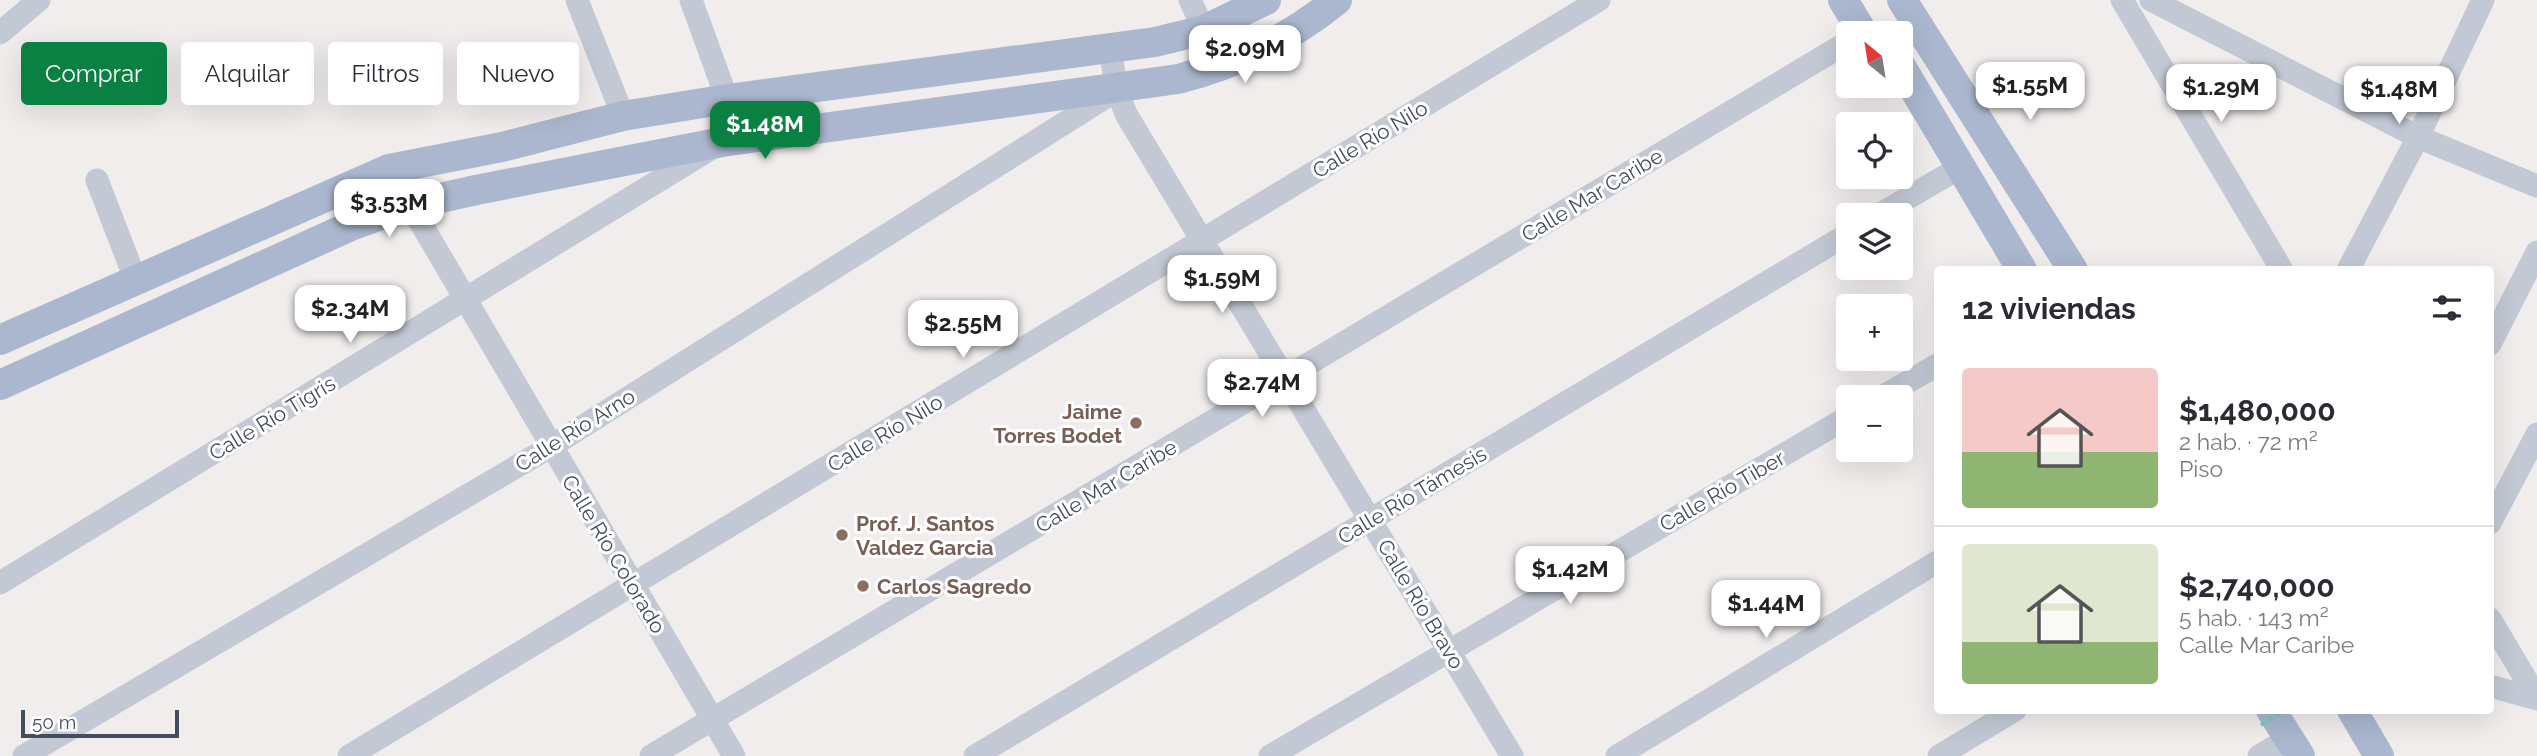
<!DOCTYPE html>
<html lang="es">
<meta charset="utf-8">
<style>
body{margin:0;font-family:Raleway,sans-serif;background:#f7f7f7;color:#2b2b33;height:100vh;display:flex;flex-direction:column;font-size:26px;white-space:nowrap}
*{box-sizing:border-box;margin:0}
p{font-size:23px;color:#7c7c81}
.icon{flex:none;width:38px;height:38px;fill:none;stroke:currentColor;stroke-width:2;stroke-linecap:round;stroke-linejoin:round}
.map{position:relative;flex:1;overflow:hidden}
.details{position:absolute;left:1934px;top:266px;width:560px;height:448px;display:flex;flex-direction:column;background:#fff;border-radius:7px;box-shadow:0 7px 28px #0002}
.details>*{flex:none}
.top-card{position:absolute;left:21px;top:42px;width:665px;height:63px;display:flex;gap:14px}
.needle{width:46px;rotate:330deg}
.buttons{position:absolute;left:1836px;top:21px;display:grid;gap:14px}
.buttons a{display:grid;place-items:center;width:77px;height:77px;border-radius:7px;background:#fff;box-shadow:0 7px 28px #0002;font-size:35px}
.scale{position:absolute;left:21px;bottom:18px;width:158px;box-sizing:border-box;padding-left:7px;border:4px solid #444d5b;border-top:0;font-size:19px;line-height:24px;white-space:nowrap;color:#444d5b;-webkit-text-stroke:5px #fff;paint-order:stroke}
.price{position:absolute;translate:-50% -60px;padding:0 16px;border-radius:14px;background:#fff;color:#222;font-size:23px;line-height:46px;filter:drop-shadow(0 2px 4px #0008)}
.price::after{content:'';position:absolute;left:50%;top:42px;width:21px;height:16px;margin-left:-10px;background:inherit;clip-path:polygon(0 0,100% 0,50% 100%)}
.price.current{background:#0b8043;color:#fff}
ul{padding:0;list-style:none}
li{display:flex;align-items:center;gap:21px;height:175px;padding:0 28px}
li+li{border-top:2px solid #e1e1e2}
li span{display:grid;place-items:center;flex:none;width:196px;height:140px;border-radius:7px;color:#555}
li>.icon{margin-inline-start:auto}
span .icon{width:84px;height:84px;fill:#fffc;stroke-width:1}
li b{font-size:30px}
h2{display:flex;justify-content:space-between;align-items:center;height:84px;padding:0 28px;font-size:30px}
.pill{padding:0 24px;border-radius:7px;background:#fff;box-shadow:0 7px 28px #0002;font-size:24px;line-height:63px}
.pill.current{background:#0b8043;color:#fff}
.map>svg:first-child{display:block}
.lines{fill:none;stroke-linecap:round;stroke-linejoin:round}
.minor{stroke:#c2c9d5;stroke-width:23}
.major{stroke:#aab7ce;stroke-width:30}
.path-bridge{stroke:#6ed0ae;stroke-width:3.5;stroke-dasharray:5 3.5;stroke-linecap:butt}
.education-dot{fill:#8d6e63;stroke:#fff;stroke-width:2.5}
.labels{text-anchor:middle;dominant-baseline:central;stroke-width:6;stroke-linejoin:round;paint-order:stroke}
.street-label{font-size:21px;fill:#444d5b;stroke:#fff}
.education-label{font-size:21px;font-weight:bold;fill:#785e54;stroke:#fff;text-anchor:start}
</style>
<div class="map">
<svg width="2537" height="756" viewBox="0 0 2537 756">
<rect width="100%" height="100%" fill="#f0edec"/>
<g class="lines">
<!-- minor -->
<path class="minor" d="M 577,0 L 623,116
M 1190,0 L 1204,30
M 2122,0 L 2282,270
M 2151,0 L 2418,137 L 2537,186
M 0,33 L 39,0
M 1110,50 L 1117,90 L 1126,114 L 1512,756
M 389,169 L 734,756
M 97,180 L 136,281
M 1879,215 L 1947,175
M 2348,270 L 2418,137 L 2483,0
M 2490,344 L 2537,252
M 1882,397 L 1937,365
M 2490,523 L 2537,434
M 0,583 L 722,142 L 727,99 L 691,0
M 2490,619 L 2537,698
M 2490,686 L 2537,699
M 24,756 L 550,447 L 1117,90
M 349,756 L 1599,0
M 651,756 L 1848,42
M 975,756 L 1848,234
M 1270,756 L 1848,417
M 1617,756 L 1937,562
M 1939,756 L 2015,710
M 2259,756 L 2289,738"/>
<!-- major -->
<path class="major" d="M 1843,0 L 1863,33
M 1902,0 L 2073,270
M 1900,65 L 2022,270
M 0,340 L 389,169 L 502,147 L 623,116 L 727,99 L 1155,42 L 1204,30 L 1266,0
M 0,385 L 353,225 L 409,205 L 476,190 L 722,142 L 1178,79 C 1238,64 1289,39 1337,0
M 2271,710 L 2300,756
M 2352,710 L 2379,756"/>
<!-- path-bridge -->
<path class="path-bridge" d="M 2261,725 L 2285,710"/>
</g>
<!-- markers -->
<g class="education-dot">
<circle cx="1136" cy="423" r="7"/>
<circle cx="842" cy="535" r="7"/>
<circle cx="863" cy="586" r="7"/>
</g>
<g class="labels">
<!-- street labels -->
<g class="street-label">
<text transform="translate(1370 139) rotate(-31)">Calle Río Nilo</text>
<text transform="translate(1592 195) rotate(-31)">Calle Mar Caribe</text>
<text transform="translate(272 418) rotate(-31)">Calle Río Tigris</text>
<text transform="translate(575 430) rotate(-32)">Calle Río Arno</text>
<text transform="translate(885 433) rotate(-31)">Calle Río Nilo</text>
<text transform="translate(1106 486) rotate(-31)">Calle Mar Caribe</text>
<text transform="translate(1722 491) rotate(-30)">Calle Río Tiber</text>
<text transform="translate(1412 495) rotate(-31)">Calle Río Támesis</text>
<text transform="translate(614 554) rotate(59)">Calle Río Colorado</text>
<text transform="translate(1421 604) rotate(59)">Calle Río Bravo</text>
</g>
<!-- education labels -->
<g class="education-label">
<text x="1122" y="411" text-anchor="end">Jaime<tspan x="1122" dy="24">Torres Bodet</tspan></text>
<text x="856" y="523">Prof. J. Santos<tspan x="856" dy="24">Valdez Garcia</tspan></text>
<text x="877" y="586">Carlos Sagredo</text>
</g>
</g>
</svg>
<div class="buttons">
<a><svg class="needle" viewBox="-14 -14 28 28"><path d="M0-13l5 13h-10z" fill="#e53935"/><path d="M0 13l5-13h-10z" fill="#7c7c81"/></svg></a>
<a><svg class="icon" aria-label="locate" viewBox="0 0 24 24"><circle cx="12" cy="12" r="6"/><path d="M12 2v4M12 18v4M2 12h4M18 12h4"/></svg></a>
<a><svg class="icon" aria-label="layers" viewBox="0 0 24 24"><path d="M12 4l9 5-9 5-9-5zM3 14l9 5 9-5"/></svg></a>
<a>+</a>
<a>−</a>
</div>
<div class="scale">50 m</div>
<b class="price" style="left:1245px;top:85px">$2.09M</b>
<b class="price" style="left:2030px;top:122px">$1.55M</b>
<b class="price" style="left:2221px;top:124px">$1.29M</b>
<b class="price" style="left:2399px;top:126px">$1.48M</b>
<b class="price current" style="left:765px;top:161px">$1.48M</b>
<b class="price" style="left:389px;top:239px">$3.53M</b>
<b class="price" style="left:1222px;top:315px">$1.59M</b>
<b class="price" style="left:350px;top:345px">$2.34M</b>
<b class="price" style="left:963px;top:360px">$2.55M</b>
<b class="price" style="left:1262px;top:419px">$2.74M</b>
<b class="price" style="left:1570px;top:606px">$1.42M</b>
<b class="price" style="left:1766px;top:640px">$1.44M</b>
<div class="top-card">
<a class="pill current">Comprar</a>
<a class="pill">Alquilar</a>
<a class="pill">Filtros</a>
<a class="pill">Nuevo</a>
</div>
<section class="details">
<h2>12 viviendas<svg class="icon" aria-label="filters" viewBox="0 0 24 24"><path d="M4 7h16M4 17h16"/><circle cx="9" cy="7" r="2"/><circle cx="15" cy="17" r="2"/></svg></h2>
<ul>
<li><span style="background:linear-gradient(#f6c9c9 60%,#8fb573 0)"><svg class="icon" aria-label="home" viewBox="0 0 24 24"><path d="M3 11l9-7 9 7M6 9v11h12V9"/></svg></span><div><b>$1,480,000</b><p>2 hab. · 72 m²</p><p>Piso</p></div></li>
<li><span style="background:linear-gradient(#dfe7d0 70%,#8fb573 0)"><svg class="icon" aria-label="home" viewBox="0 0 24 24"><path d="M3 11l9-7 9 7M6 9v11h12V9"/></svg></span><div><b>$2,740,000</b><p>5 hab. · 143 m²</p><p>Calle Mar Caribe</p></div></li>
</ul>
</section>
</div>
